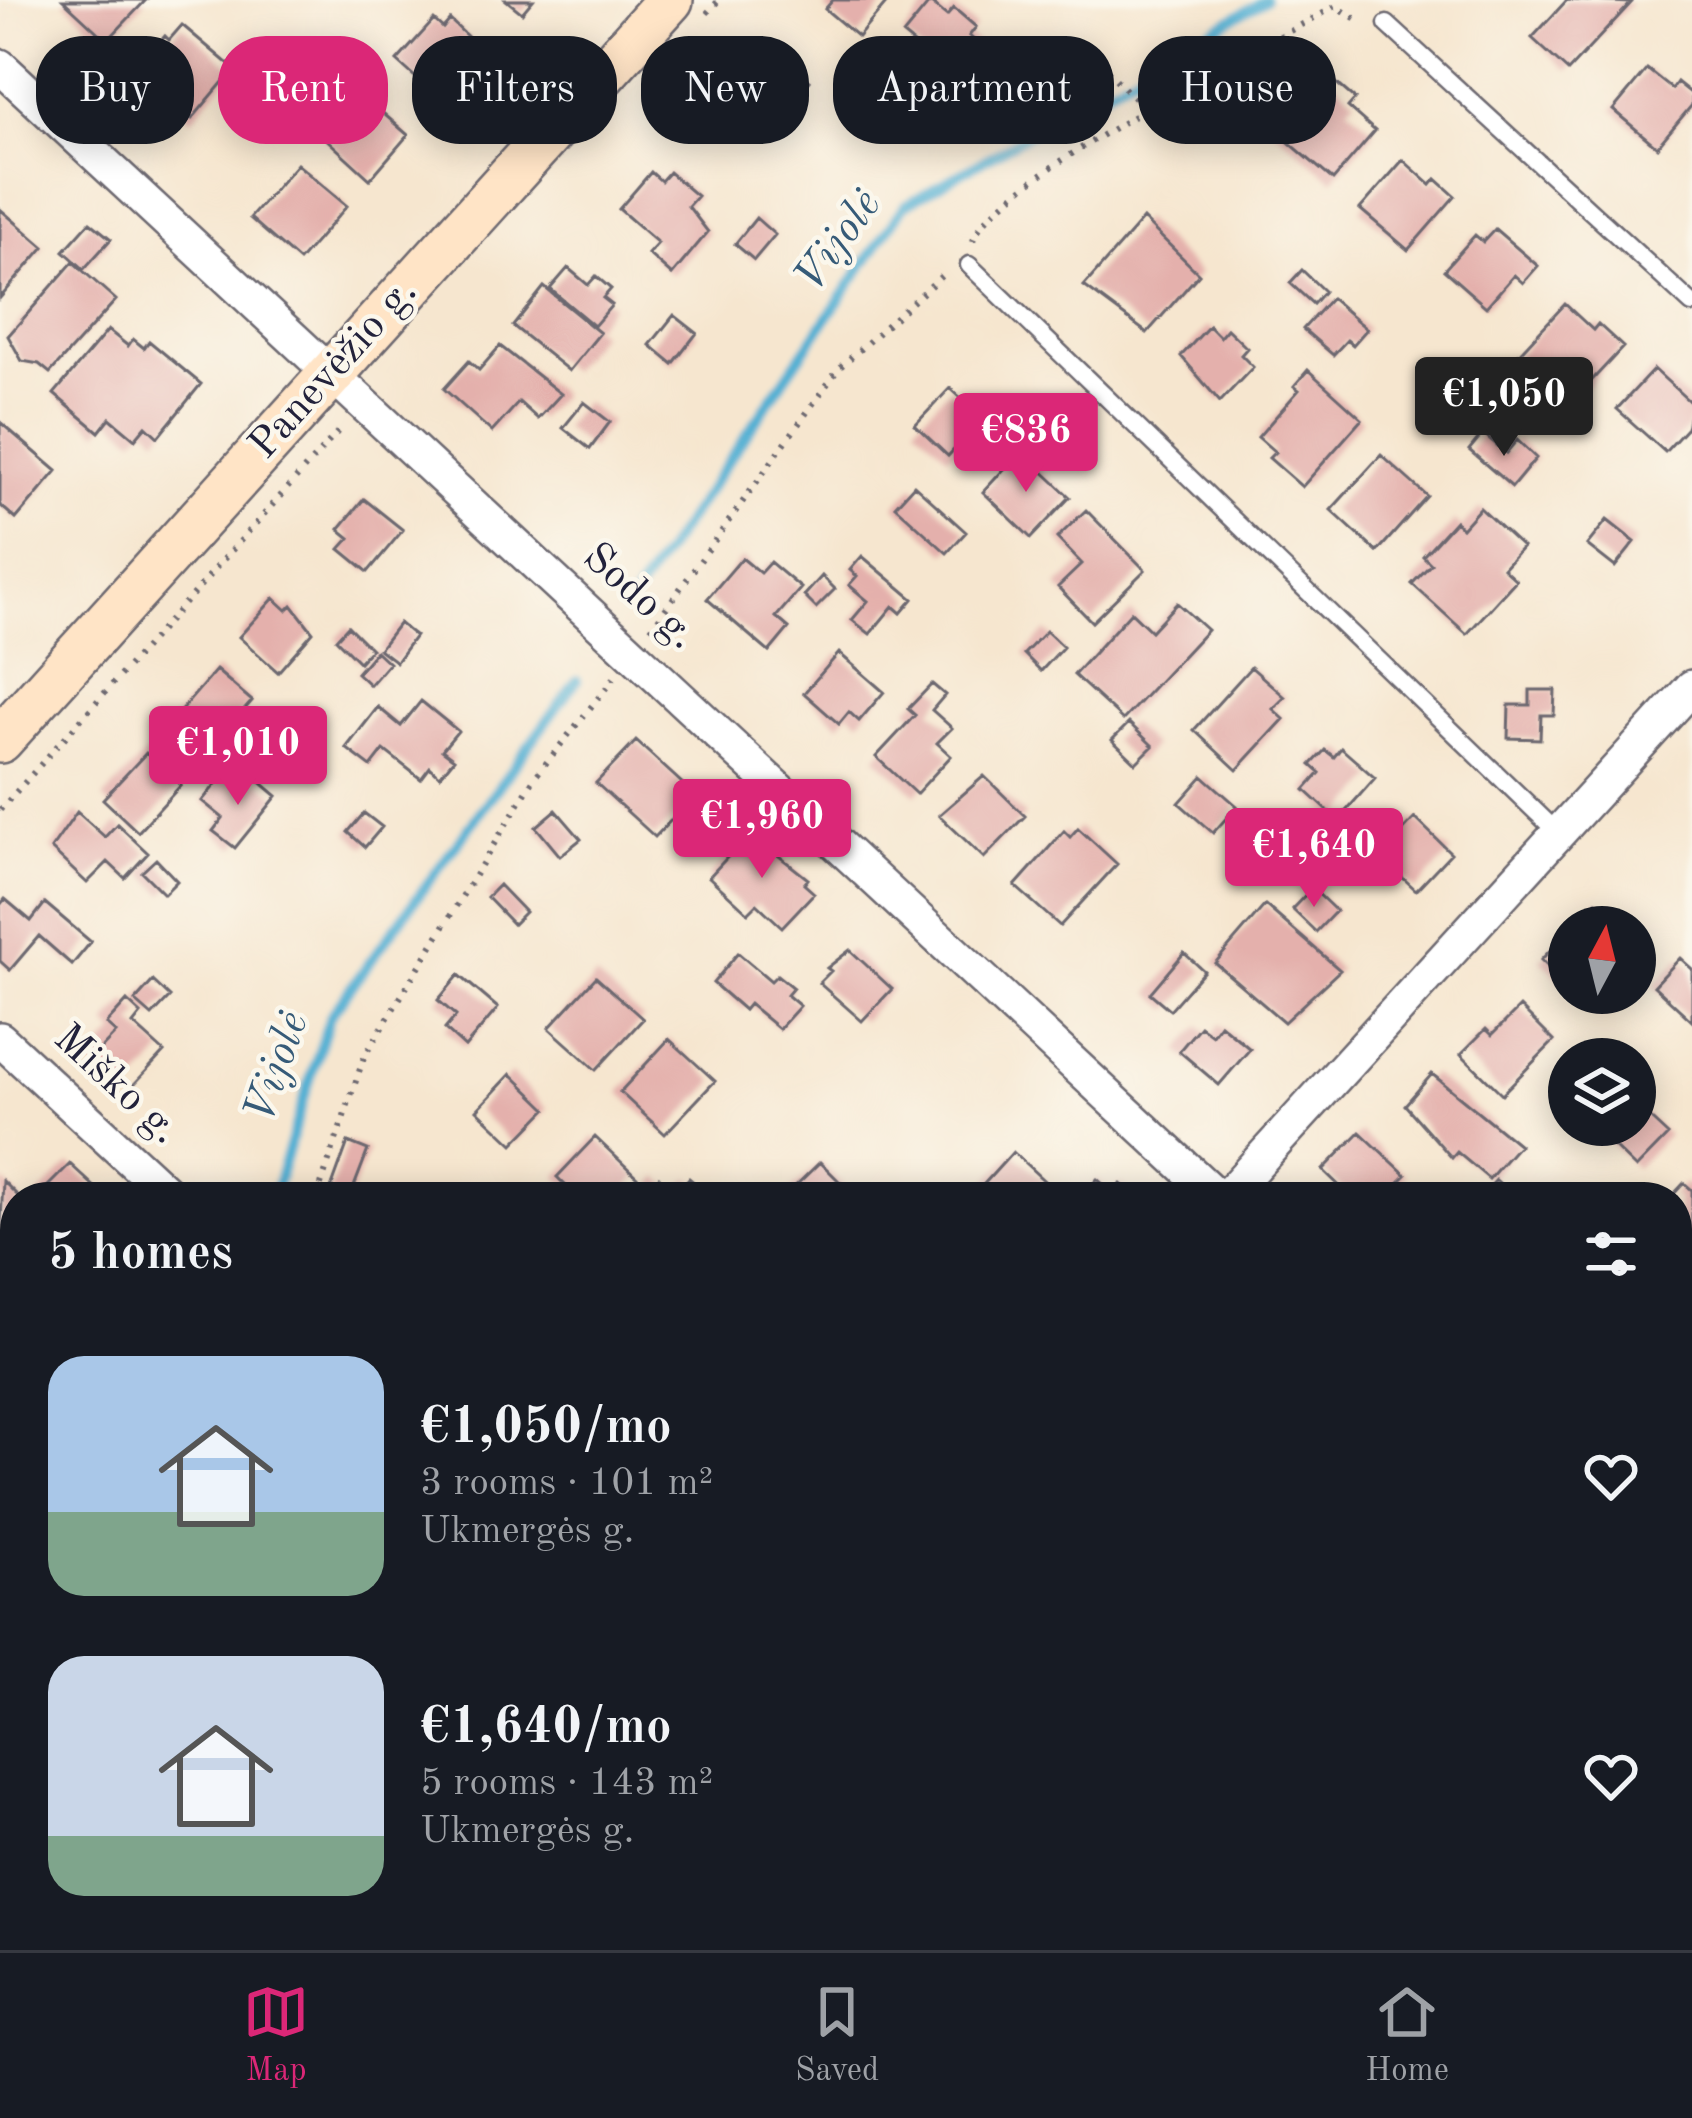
<!DOCTYPE html>
<meta charset="utf-8">
<style>
body{margin:0;font-family:"Old Standard TT",serif;background:#20242c;color:#f1f3f6;height:100vh;display:flex;flex-direction:column;font-size:45px;white-space:nowrap}
*{box-sizing:border-box;margin:0}
p{font-size:39px;color:#9ea1a6}
.icon{flex:none;width:66px;height:66px;fill:none;stroke:currentColor;stroke-width:2;stroke-linecap:round;stroke-linejoin:round}
.map{position:relative;flex:1;overflow:hidden}
.drawer{position:absolute;left:0px;top:1182px;width:1692px;height:768px;display:flex;flex-direction:column;background:#171b24;border-radius:48px 48px 0 0;box-shadow:0 6px 30px #0003}
.drawer>*{flex:none}
.hud{position:absolute;left:36px;top:36px;width:1620px;height:108px;display:flex;gap:24px}
.needle{width:78px;rotate:7deg}
.tools{position:absolute;left:1548px;top:906px;display:grid;gap:24px}
.tools a{display:grid;place-items:center;width:108px;height:108px;border-radius:50%;background:#171b24;box-shadow:0 6px 30px #0003;font-size:60px}
.price{position:absolute;translate:-50% -102px;padding:0 27px;border-radius:12px;background:#db2777;color:#fff;font-size:39px;line-height:78px;filter:drop-shadow(0 3px 6px #0008)}
.price::after{content:'';position:absolute;left:50%;top:72px;width:36px;height:27px;margin-left:-18px;background:inherit;clip-path:polygon(0 0,100% 0,50% 100%)}
.price.current{background:#222;color:#fff}
ul{padding:0;list-style:none}
li{display:flex;align-items:center;gap:36px;height:300px;padding:0 48px}
li span{display:grid;place-items:center;flex:none;width:336px;height:240px;border-radius:36px;color:#555}
li>.icon{margin-inline-start:auto}
span .icon{width:144px;height:144px;fill:#fffc;stroke-width:1}
li b{font-size:51px}
h2{display:flex;justify-content:space-between;align-items:center;height:144px;padding:0 48px;font-size:51px}
.pill{padding:0 42px;border-radius:48px;background:#171b24;box-shadow:0 6px 30px #0003;font-size:42px;line-height:108px}
.pill.current{background:#db2777;color:#fff}
.menu{display:flex;justify-content:space-around;align-items:center;height:168px;border-top:3px solid #363941;background:#171b24;font-size:33px;color:#9ea1a6}
.menu a{display:grid;justify-items:center;gap:6px}
.menu .current{color:#db2777}
.map>svg:first-child{display:block}
.lines{fill:none;stroke-linecap:round;stroke-linejoin:round}
.stream{stroke:#55b0d3;stroke-width:10}
.building{fill:#e4b0ac}
.lane-casing{stroke:#6c676f;stroke-width:21}
.street-casing{stroke:#6c676f;stroke-width:38}
.secondary-casing{stroke:#6c676f;stroke-width:50}
.path{stroke:#6c676f;stroke-width:6;stroke-dasharray:3 9;stroke-linecap:butt}
.lane{stroke:#fff;stroke-width:16}
.street{stroke:#fff;stroke-width:33}
.secondary{stroke:#ffe4c6;stroke-width:45}
.labels{text-anchor:middle;dominant-baseline:central;stroke-width:9;stroke-linejoin:round;paint-order:stroke}
.street-label{font-size:42px;fill:#22223b;stroke:#fbf7ec}
.water-label{font-size:45px;font-style:italic;fill:#365b78;stroke:#fbf7ec}
</style>
<div class="map">
<svg width="1692" height="1950" viewBox="0 0 1692 1950">
<rect width="100%" height="100%" fill="#fbf7ec"/>
<filter id="ink" filterUnits="userSpaceOnUse"><feTurbulence type="fractalNoise" baseFrequency=".00833" numOctaves="2"/><feDisplacementMap in="SourceGraphic" scale="24" xChannelSelector="R" yChannelSelector="G"/><feConvolveMatrix kernelMatrix="1 2 1 2 8 2 1 2 1" color-interpolation-filters="sRGB"/></filter>
<filter id="wash" filterUnits="userSpaceOnUse"><feTurbulence type="fractalNoise" baseFrequency=".004" numOctaves="4" result="noise"/><feDisplacementMap in="SourceGraphic" scale="48" xChannelSelector="R" yChannelSelector="G"/><feGaussianBlur stdDeviation="2.7" result="paint"/><feColorMatrix in="noise" values="0 0 0 0 0 0 0 0 0 0 0 0 0 0 0 0 0 1.4 0 .05"/><feComposite in="paint" operator="in"/></filter>
<g filter="url(#wash)">
<rect width="100%" height="100%" fill="#f6e6cf"/>
<g class="lines">
<!-- stream -->
<path class="stream" d="M 632,600 L 905,205 L 1265,0
M 273,1197 L 330,1016 L 577,680
M 0,1768 L 15,1754"/>
</g>
<g id="blocks">
<!-- building -->
<path class="building" d="M 63,0 L 146,0 L 107,41 Z
M 506,0 L 533,0 L 522,13 Z
M 833,0 L 889,0 L 858,37 L 825,9 Z
M 1567,0 L 1631,3 L 1568,71 L 1532,38 Z
M 930,2 L 947,16 L 954,8 L 976,27 L 969,36 L 985,49 L 959,81 L 903,35 Z
M 434,20 L 443,28 L 450,20 L 473,42 L 467,49 L 480,61 L 443,102 L 397,61 Z
M 182,25 L 234,69 L 192,119 L 139,74 L 139,65 L 165,36 L 169,40 Z
M 769,48 L 810,81 L 767,135 L 743,116 L 726,138 L 701,118 L 722,92 L 728,97 L 749,58 L 757,64 Z
M 1320,69 L 1355,99 L 1348,107 L 1375,131 L 1333,180 L 1270,126 Z
M 1647,69 L 1672,89 L 1677,82 L 1692,94 L 1692,105 L 1657,147 L 1613,110 Z
M 362,95 L 408,135 L 370,179 L 324,137 Z
M 1403,160 L 1431,185 L 1436,179 L 1455,196 L 1408,250 L 1360,209 Z
M 297,164 L 347,206 L 299,261 L 250,218 Z
M 651,172 L 661,181 L 669,172 L 697,196 L 688,206 L 708,232 L 672,275 L 648,254 L 658,243 L 619,209 Z
M 0,209 L 44,247 L 0,298 Z
M 756,218 L 775,235 L 754,260 L 735,244 Z
M 1143,219 L 1199,274 L 1147,333 L 1084,286 Z
M 90,222 L 111,239 L 84,269 L 64,251 Z
M 1495,229 L 1538,266 L 1523,283 L 1514,275 L 1486,307 L 1444,270 L 1475,235 L 1483,242 Z
M 73,262 L 116,300 L 50,373 L 39,364 L 22,361 L 8,336 Z
M 568,268 L 588,285 L 596,276 L 611,289 L 603,298 L 612,305 L 594,326 L 550,289 Z
M 1302,270 L 1324,291 L 1313,304 L 1290,283 Z
M 544,287 L 600,333 L 569,371 L 513,326 Z
M 1331,298 L 1367,329 L 1353,345 L 1347,340 L 1333,355 L 1303,329 Z
M 1565,304 L 1593,330 L 1598,324 L 1623,347 L 1567,407 L 1514,359 Z
M 674,315 L 697,333 L 673,364 L 650,345 Z
M 1209,326 L 1220,337 L 1227,329 L 1247,348 L 1241,355 L 1253,367 L 1220,402 L 1181,356 Z
M 108,330 L 128,346 L 133,339 L 144,348 L 149,341 L 201,384 L 158,437 L 146,426 L 135,439 L 110,418 L 99,432 L 54,394 Z
M 500,346 L 561,394 L 538,419 L 519,402 L 492,432 L 444,389 L 469,361 L 479,370 Z
M 1654,369 L 1692,404 L 1687,428 L 1665,452 L 1617,409 Z
M 1308,370 L 1362,419 L 1302,487 L 1269,458 L 1275,452 L 1258,437 L 1299,390 L 1294,386 Z
M 950,388 L 983,418 L 948,456 L 915,425 Z
M 584,402 L 610,422 L 590,449 L 563,428 Z
M 0,422 L 57,471 L 16,519 L 0,505 Z
M 1483,433 L 1506,453 L 1517,440 L 1536,458 L 1512,487 L 1469,450 Z
M 1021,451 L 1070,497 L 1031,538 L 983,492 Z
M 1381,455 L 1427,496 L 1377,552 L 1331,510 Z
M 914,485 L 966,532 L 947,553 L 895,506 Z
M 364,499 L 403,530 L 368,572 L 340,549 L 350,538 L 339,529 Z
M 1480,508 L 1522,547 L 1503,568 L 1516,580 L 1467,634 L 1412,584 L 1431,564 L 1423,556 L 1455,521 L 1462,528 Z
M 1086,510 L 1145,570 L 1092,622 L 1058,587 L 1082,564 L 1057,538 Z
M 1607,520 L 1635,542 L 1615,567 L 1587,545 Z
M 862,556 L 913,599 L 901,613 L 893,606 L 870,634 L 852,620 L 868,601 L 849,585 L 857,576 L 850,570 Z
M 742,558 L 760,573 L 770,562 L 801,588 L 776,617 L 789,628 L 769,652 L 707,599 Z
M 822,576 L 835,589 L 816,608 L 804,596 Z
M 274,598 L 287,610 L 292,605 L 313,632 L 278,672 L 239,637 Z
M 1177,603 L 1207,630 L 1123,720 L 1074,675 L 1131,612 L 1151,631 Z
M 399,623 L 415,636 L 396,662 L 379,649 Z
M 348,626 L 371,649 L 359,662 L 336,639 Z
M 1046,631 L 1063,647 L 1041,671 L 1024,654 Z
M 376,651 L 389,663 L 370,685 L 357,673 Z
M 839,653 L 884,692 L 859,721 L 849,712 L 839,724 L 804,693 Z
M 1251,667 L 1285,697 L 1273,709 L 1284,719 L 1237,770 L 1194,730 Z
M 216,670 L 252,701 L 206,754 L 170,723 Z
M 932,684 L 945,695 L 932,710 L 952,728 L 937,743 L 951,756 L 916,794 L 876,757 L 915,715 L 908,709 Z
M 1530,690 L 1555,690 L 1554,715 L 1541,715 L 1540,739 L 1508,738 L 1509,705 L 1530,705 Z
M 421,701 L 458,731 L 442,750 L 454,759 L 440,776 L 430,767 L 421,779 L 384,750 L 371,767 L 346,748 L 378,707 L 401,726 Z
M 1129,723 L 1153,746 L 1136,763 L 1112,740 Z
M 636,741 L 695,795 L 655,837 L 596,783 Z
M 1341,748 L 1375,778 L 1338,820 L 1305,790 L 1320,773 L 1311,765 L 1325,750 L 1334,757 Z
M 146,753 L 181,785 L 138,832 L 103,799 Z
M 224,774 L 247,792 L 257,779 L 277,796 L 235,848 L 213,831 L 223,818 L 202,801 Z
M 984,776 L 1025,816 L 984,858 L 939,815 Z
M 1203,776 L 1237,806 L 1213,833 L 1179,803 Z
M 556,810 L 581,839 L 560,856 L 536,827 Z
M 77,812 L 105,837 L 117,824 L 148,853 L 125,878 L 108,862 L 87,883 L 51,849 Z
M 364,813 L 382,827 L 365,847 L 348,832 Z
M 1415,818 L 1451,853 L 1416,890 L 1379,856 Z
M 1078,828 L 1117,864 L 1060,926 L 1015,886 L 1064,831 L 1070,837 Z
M 750,833 L 808,879 L 804,884 L 814,893 L 782,927 L 757,904 L 748,913 L 709,877 Z
M 156,859 L 177,881 L 164,894 L 142,872 Z
M 499,885 L 525,912 L 513,924 L 487,897 Z
M 1312,888 L 1336,911 L 1316,932 L 1292,909 Z
M 5,899 L 31,921 L 45,903 L 91,942 L 72,965 L 39,936 L 10,970 L 0,961 L 0,905 Z
M 1596,901 L 1624,927 L 1571,927 Z
M 1265,905 L 1340,970 L 1284,1022 L 1215,963 Z
M 1569,930 L 1569,987 L 1541,960 Z
M 850,950 L 892,989 L 862,1021 L 819,983 L 831,971 L 827,968 Z
M 738,953 L 771,981 L 777,975 L 793,988 L 787,995 L 800,1006 L 779,1029 L 749,1004 L 744,1010 L 713,983 Z
M 1184,953 L 1204,971 L 1170,1010 L 1150,993 Z
M 1680,958 L 1692,969 L 1692,1021 L 1654,986 Z
M 459,975 L 498,1008 L 465,1047 L 445,1029 L 456,1016 L 438,1000 Z
M 596,977 L 643,1019 L 596,1070 L 549,1028 Z
M 153,981 L 170,997 L 152,1016 L 135,1001 Z
M 127,1001 L 141,1014 L 133,1024 L 164,1052 L 124,1095 L 88,1062 L 116,1033 L 106,1024 Z
M 1520,1007 L 1554,1041 L 1502,1094 L 1461,1054 L 1486,1029 L 1492,1035 Z
M 1220,1024 L 1250,1049 L 1219,1085 L 1179,1051 L 1200,1026 L 1212,1035 Z
M 669,1039 L 715,1081 L 665,1134 L 620,1092 Z
M 511,1074 L 547,1109 L 513,1144 L 477,1110 Z
M 1432,1074 L 1519,1145 L 1489,1179 L 1457,1152 L 1452,1158 L 1405,1105 Z
M 1640,1109 L 1668,1135 L 1636,1168 L 1608,1141 L 1624,1125 L 1635,1125 Z
M 1360,1132 L 1406,1175 L 1384,1197 L 1351,1197 L 1323,1170 Z
M 595,1137 L 637,1177 L 618,1197 L 566,1197 L 572,1192 L 557,1177 Z
M 348,1142 L 368,1150 L 350,1197 L 328,1197 Z
M 1013,1152 L 1053,1189 L 1045,1197 L 998,1197 L 984,1184 Z
M 820,1162 L 855,1197 L 784,1197 Z
M 70,1164 L 98,1190 L 91,1197 L 37,1197 Z
M 659,1177 L 676,1192 L 689,1178 L 703,1190 L 697,1197 L 642,1197 Z
M 1097,1179 L 1113,1193 L 1121,1184 L 1129,1191 L 1124,1197 L 1081,1197 Z
M 1496,1180 L 1515,1197 L 1480,1197 Z
M 3,1181 L 19,1197 L 15,1255 L 0,1241 Z
M 1684,1183 L 1692,1190 L 1692,1268 L 1683,1278 L 1677,1272 L 1677,1197 L 1671,1197 Z
M 0,1520 L 15,1533 L 15,1569 L 3,1583 Z
M 0,1611 L 15,1625 L 15,1677 L 0,1662 Z
M 1677,1817 L 1692,1832 L 1692,1860 L 1680,1873 Z
M 26,1935 L 128,1935 L 114,1950 L 106,1950 L 91,1936 L 77,1950 L 42,1950 Z
M 395,1935 L 460,1935 L 477,1950 L 386,1950 Z
M 704,1935 L 751,1935 L 763,1950 L 691,1950 Z
M 798,1935 L 846,1935 L 832,1950 L 814,1950 Z
M 1069,1935 L 1126,1935 L 1136,1944 L 1130,1950 L 1080,1950 Z
M 1236,1935 L 1247,1935 L 1263,1950 L 1221,1950 Z
M 1347,1935 L 1379,1935 L 1366,1950 Z
M 1428,1935 L 1497,1935 L 1481,1950 L 1426,1950 L 1419,1943 Z"/>
</g>
</g>
<g filter="url(#ink)">
<use href="#blocks" fill-opacity="0" stroke="#6c676f" stroke-width="3"/>
<g class="lines">
<!-- lane casing -->
<g class="lane-casing">
<path id="lane" d="M 1387,24 L 1692,304
M 969,265 L 1557,832
M 0,1813 L 15,1799"/>
</g>
<!-- street casing -->
<g class="street-casing">
<path id="street" d="M 0,66 L 1217,1197
M 0,1039 L 171,1197
M 1226,1197 L 1692,687
M 1677,1458 L 1692,1441
M 1677,1631 L 1692,1645
M 970,1935 L 987,1950
M 547,1950 L 560,1935"/>
</g>
<!-- secondary casing -->
<g class="secondary-casing">
<path id="secondary" d="M 0,740 L 670,0"/>
</g>
<!-- path -->
<path class="path" d="M 707,13 L 719,0
M 1091,53 L 1148,113
M 973,241 C 990,181 1269,44 1336,6 L 1361,22
M 651,629 L 839,368 L 947,271
M 0,810 L 341,428
M 317,1197 L 364,1057 L 535,777 L 614,678
M 0,1732 L 15,1718
M 1209,1950 L 1223,1935"/>
<!-- lane -->
<use href="#lane" class="lane"/>
<!-- street -->
<use href="#street" class="street"/>
<!-- secondary -->
<use href="#secondary" class="secondary"/>
</g>
</g>
<g class="labels">
<!-- street labels -->
<g class="street-label">
<text transform="translate(334 369) rotate(-48)">Panevėžio g.</text>
<text transform="translate(639 597) rotate(42)">Sodo g.</text>
<text transform="translate(116 1085) rotate(43)">Miško g.</text>
</g>
<!-- water labels -->
<g class="water-label">
<text transform="translate(839 242) rotate(-54)">Vijolė</text>
<text transform="translate(278 1068) rotate(-71)">Vijolė</text>
</g>
</g>
</svg>
<div class="tools">
<a><svg class="needle" viewBox="-14 -14 28 28"><path d="M0-13l5 13h-10z" fill="#e53935"/><path d="M0 13l5-13h-10z" fill="#9ea1a6"/></svg></a>
<a><svg class="icon" aria-label="layers" viewBox="0 0 24 24"><path d="M12 4l9 5-9 5-9-5zM3 14l9 5 9-5"/></svg></a>
</div>
<b class="price current" style="left:1504px;top:459px">€1,050</b>
<b class="price" style="left:1026px;top:495px">€836</b>
<b class="price" style="left:238px;top:808px">€1,010</b>
<b class="price" style="left:762px;top:881px">€1,960</b>
<b class="price" style="left:1314px;top:910px">€1,640</b>
<div class="hud">
<a class="pill">Buy</a>
<a class="pill current">Rent</a>
<a class="pill">Filters</a>
<a class="pill">New</a>
<a class="pill">Apartment</a>
<a class="pill">House</a>
</div>
<section class="drawer">
<h2>5 homes<svg class="icon" aria-label="filters" viewBox="0 0 24 24"><path d="M4 7h16M4 17h16"/><circle cx="9" cy="7" r="2"/><circle cx="15" cy="17" r="2"/></svg></h2>
<ul>
<li><span style="background:linear-gradient(#a9c7e8 65%,#7fa58c 0)"><svg class="icon" aria-label="home" viewBox="0 0 24 24"><path d="M3 11l9-7 9 7M6 9v11h12V9"/></svg></span><div><b>€1,050/mo</b><p>3 rooms · 101 m²</p><p>Ukmergės g.</p></div><svg class="icon" aria-label="heart" viewBox="0 0 24 24"><path d="M12 20l-8-8c-3-5 5-10 8-4 3-6 11-1 8 4z"/></svg></li>
<li><span style="background:linear-gradient(#c9d6e8 75%,#7fa58c 0)"><svg class="icon" aria-label="home" viewBox="0 0 24 24"><path d="M3 11l9-7 9 7M6 9v11h12V9"/></svg></span><div><b>€1,640/mo</b><p>5 rooms · 143 m²</p><p>Ukmergės g.</p></div><svg class="icon" aria-label="heart" viewBox="0 0 24 24"><path d="M12 20l-8-8c-3-5 5-10 8-4 3-6 11-1 8 4z"/></svg></li>
</ul>
</section>
</div>
<nav class="menu">
<a class="current"><svg class="icon" aria-label="map" viewBox="0 0 24 24"><path d="M3 6l6-2 6 2 6-2v14l-6 2-6-2-6 2zM9 4v14M15 6v14"/></svg>Map</a>
<a><svg class="icon" aria-label="saved" viewBox="0 0 24 24"><path d="M7 4h10v16l-5-4-5 4z"/></svg>Saved</a>
<a><svg class="icon" aria-label="home" viewBox="0 0 24 24"><path d="M3 11l9-7 9 7M6 9v11h12V9"/></svg>Home</a>
</nav>
